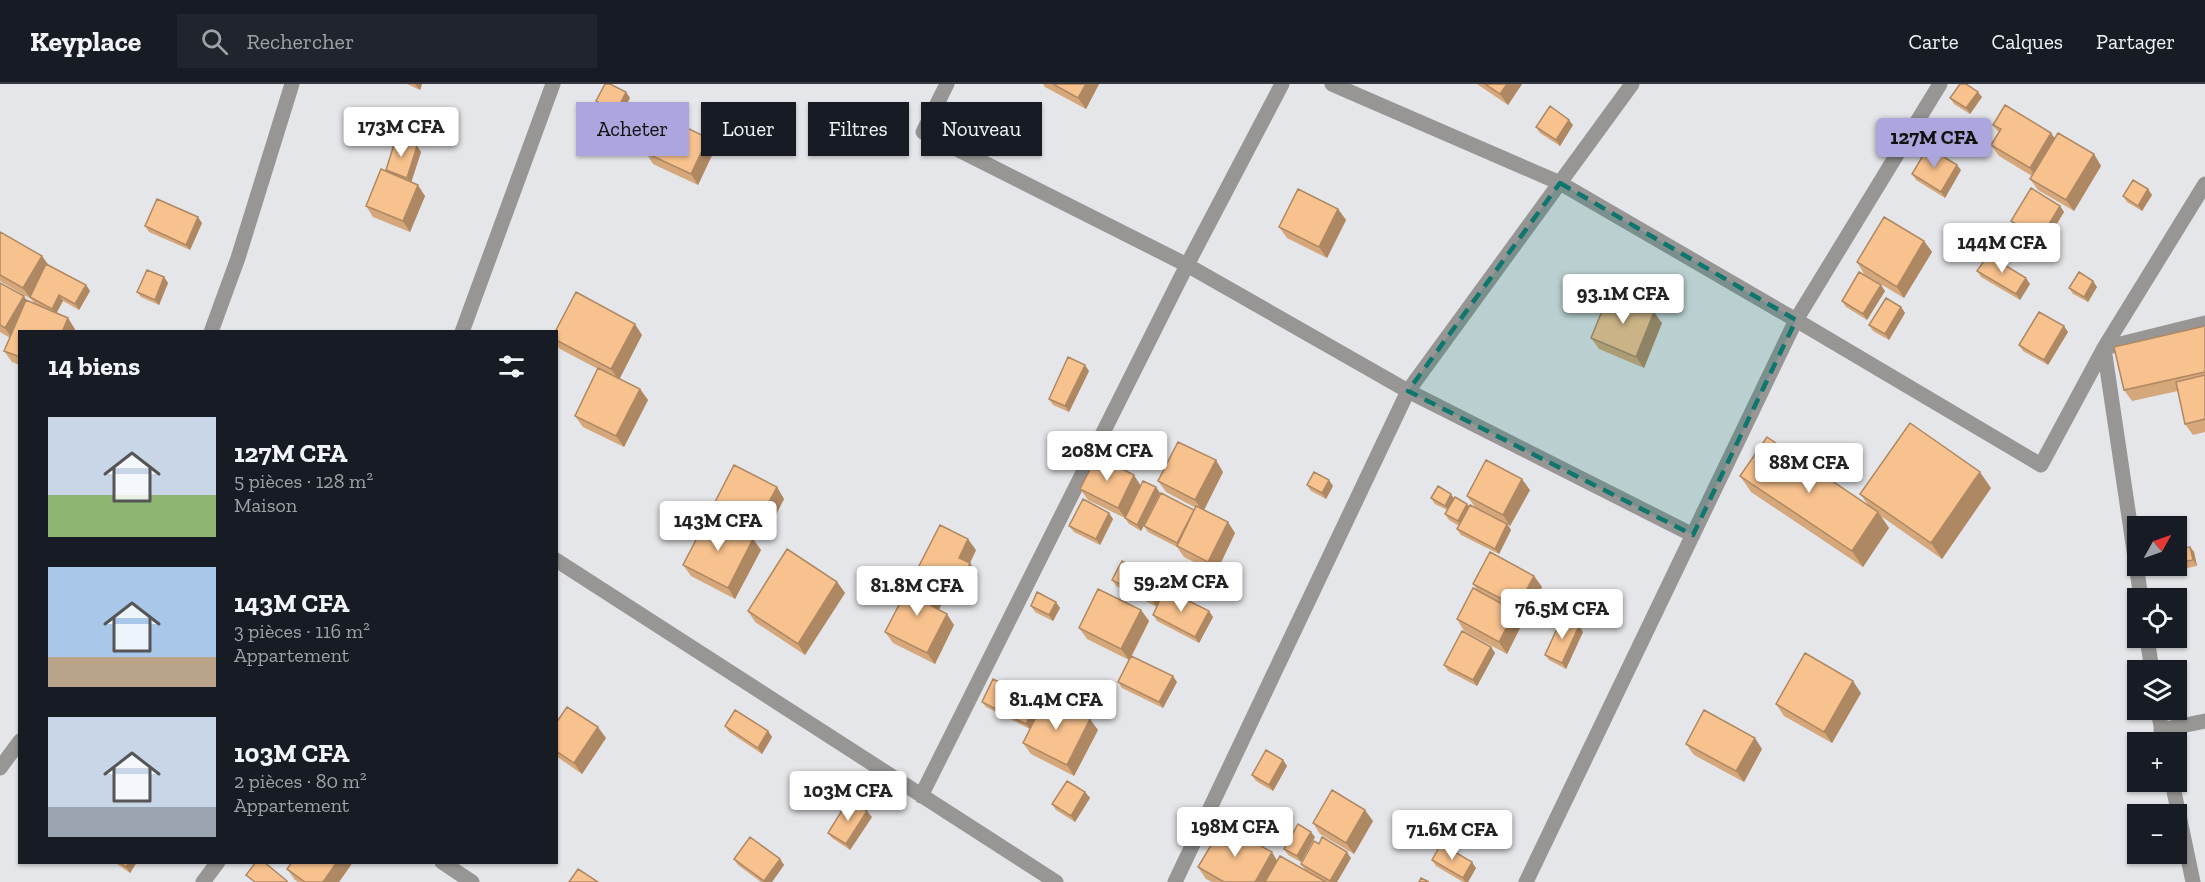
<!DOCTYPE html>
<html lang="fr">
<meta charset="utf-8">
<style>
body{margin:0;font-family:"Zilla Slab",serif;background:#20242c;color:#f1f3f6;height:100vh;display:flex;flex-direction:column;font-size:22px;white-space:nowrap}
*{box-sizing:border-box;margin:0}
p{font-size:20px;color:#9ea1a6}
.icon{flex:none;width:33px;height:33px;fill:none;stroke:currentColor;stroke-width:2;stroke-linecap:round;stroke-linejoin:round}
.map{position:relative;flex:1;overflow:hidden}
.drawer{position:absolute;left:18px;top:246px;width:540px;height:534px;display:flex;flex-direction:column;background:#171b24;border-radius:0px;box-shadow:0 2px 4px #0004}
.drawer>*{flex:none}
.top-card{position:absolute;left:576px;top:18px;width:570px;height:54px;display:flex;gap:12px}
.needle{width:39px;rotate:50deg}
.tools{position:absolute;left:2127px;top:432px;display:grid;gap:12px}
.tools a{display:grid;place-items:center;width:60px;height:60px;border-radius:0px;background:#171b24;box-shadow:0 2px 4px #0004;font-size:30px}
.price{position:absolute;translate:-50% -51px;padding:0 14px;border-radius:6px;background:#fff;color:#222;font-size:20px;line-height:39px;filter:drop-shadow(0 2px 3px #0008)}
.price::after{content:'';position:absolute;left:50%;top:36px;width:18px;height:14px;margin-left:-9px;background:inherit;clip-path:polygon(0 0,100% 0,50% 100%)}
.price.current{background:#aba6dd;color:#111}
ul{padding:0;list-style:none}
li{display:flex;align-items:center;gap:18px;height:150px;padding:0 30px}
li span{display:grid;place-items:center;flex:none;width:168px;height:120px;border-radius:0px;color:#555}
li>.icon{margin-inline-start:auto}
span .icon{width:72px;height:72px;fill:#fffc;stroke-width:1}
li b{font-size:26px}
h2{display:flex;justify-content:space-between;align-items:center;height:72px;padding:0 30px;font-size:26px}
.chip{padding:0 21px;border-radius:0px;background:#171b24;box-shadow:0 2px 4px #0004;font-size:21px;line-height:54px}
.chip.current{background:#aba6dd;color:#111}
header{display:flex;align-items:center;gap:36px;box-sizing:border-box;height:84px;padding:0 30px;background:#171b24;border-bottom:2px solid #363941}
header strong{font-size:28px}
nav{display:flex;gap:33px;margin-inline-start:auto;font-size:21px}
.search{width:420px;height:54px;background:#20242c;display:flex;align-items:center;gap:15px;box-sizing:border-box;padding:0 21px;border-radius:0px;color:#9ea1a6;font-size:22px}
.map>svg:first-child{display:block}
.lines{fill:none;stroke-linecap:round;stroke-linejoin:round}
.minor{stroke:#979695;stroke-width:15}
.wall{fill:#d5a77a}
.shaded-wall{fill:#ae8863}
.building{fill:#f8c28e;stroke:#ae8863;stroke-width:1.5}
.marked{fill:#0f766e;fill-opacity:0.2;stroke:#0f766e;stroke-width:4.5;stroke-dasharray:12 8;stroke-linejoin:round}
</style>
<header>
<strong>Keyplace</strong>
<div class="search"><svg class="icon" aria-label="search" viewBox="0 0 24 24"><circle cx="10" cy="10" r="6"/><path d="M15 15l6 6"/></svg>Rechercher</div>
<nav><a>Carte</a><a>Calques</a><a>Partager</a></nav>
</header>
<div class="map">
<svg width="2205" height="798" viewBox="0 0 2205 798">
<rect width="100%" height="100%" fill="#e5e6e9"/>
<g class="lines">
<!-- minor -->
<path class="minor" d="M 947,0 L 923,48 L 1187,181 L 1282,0
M 1332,0 L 1560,99 L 1796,236 L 2041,381 L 2104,264 L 2205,100
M 211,248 L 238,174 L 292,0
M 462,248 L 553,0
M 556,476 L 1056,798
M 2141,514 L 2104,264 L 2205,239
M 2147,554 L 2152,586
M 2158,626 L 2164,658
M 2161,646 L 2205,637
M 0,684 L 20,657
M 2172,698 L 2193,798
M 921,712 L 1187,181 L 1408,307 L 1632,0
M 442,778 L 472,798
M 203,798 L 218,778
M 1175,798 L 1408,307 L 1693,451
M 1526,798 L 1796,236 L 1940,0"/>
</g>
<!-- wall -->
<path class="wall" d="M 407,0 L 422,0 L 420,6 Z
M 1043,0 L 1099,0 L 1086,25 L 1045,3 Z
M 1477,0 L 1522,0 L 1508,21 Z
M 626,8 L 630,14 L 620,34 L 600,23 L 596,17 Z
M 1982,13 L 1970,30 L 1954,20 L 1950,14 Z
M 1573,41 L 1560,62 L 1540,49 L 1536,43 Z
M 1993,41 L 2055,54 L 2094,70 L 2101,82 L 2074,127 L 2038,106 L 2030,95 L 2032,92 L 1999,72 L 1991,61 L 1999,49 Z
M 708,54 L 715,65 L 698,101 L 653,80 L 646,69 Z
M 417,62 L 421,68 L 411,98 L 425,112 L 410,148 L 373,133 L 366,122 L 387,88 L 386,86 Z
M 1961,86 L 1945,114 L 1916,96 L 1912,90 Z
M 2152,111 L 2142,127 L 2127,118 L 2123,112 Z
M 2060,122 L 2064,128 L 2044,161 L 2015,142 L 2011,137 Z
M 1338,125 L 1346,136 L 1327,174 L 1287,154 L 1279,143 Z
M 202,139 L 190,166 L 149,148 L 145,142 Z
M 0,148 L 42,172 L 48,181 L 86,201 L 90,207 L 79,226 L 63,217 L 56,229 L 75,245 L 20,248 L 20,281 L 12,278 L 4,267 L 10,254 L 0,248 L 0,199 L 26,216 L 41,223 L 34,219 L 31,215 L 0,197 Z
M 1924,157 L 1932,168 L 1904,214 L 1864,190 L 1857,178 Z
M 1977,187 L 2030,200 L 2020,216 L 1981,193 Z
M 164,193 L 168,199 L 159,221 L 141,213 L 137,208 Z
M 2093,197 L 2097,203 L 2088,218 L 2073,210 L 2069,204 Z
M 1885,207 L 1867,236 L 1846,223 L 1842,217 Z
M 1901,223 L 1905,229 L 1889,256 L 1873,247 L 1869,241 Z
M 1662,239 L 1644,284 L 1599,265 L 1591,254 Z
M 2205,242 L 2205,348 L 2193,351 L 2185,340 L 2178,307 L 2132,317 L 2124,306 Z
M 556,248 L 642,251 L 619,295 L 640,305 L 648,316 L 624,363 L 583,343 L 575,332 L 598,285 L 560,265 L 556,260 Z
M 2068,248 L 2048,281 L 2023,267 L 2019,261 Z
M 1089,287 L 1069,328 L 1053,321 L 1049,315 Z
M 1223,388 L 1204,426 L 1235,449 L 1216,489 L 1184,473 L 1177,463 L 1148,448 L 1144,442 L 1194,426 L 1196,424 L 1166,408 L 1158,397 Z
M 1740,392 L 1869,422 L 1860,410 L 1991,404 L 1942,475 L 1881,432 L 1889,444 L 1863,483 L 1751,408 Z
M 1307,401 L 1333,402 L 1326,415 L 1311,407 Z
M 1141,402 L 1156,403 L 1160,409 L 1141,447 L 1129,440 L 1125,434 L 1088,416 L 1080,405 Z
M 777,403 L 784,415 L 763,455 L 721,433 L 713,422 Z
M 1530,406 L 1510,442 L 1508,441 L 1511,446 L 1499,470 L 1461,451 L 1457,445 L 1459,442 L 1449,436 L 1445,430 L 1447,426 L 1435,420 L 1431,414 L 1454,414 L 1467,420 L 1469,422 L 1475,423 L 1467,412 Z
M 1109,429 L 1113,435 L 1100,461 L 1074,448 L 1069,442 Z
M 753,455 L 761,466 L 735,515 L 691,492 L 683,481 Z
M 2190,463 L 2194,468 L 2197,482 L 2162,489 L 2158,482 L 2176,482 L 2176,465 Z
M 976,466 L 970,479 L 978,490 L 967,513 L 927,493 L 919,482 Z
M 1534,492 L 1542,503 L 1525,534 L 1519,531 L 1523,538 L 1507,570 L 1464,547 L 1457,535 L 1477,506 L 1473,500 Z
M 1112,496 L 1166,504 L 1165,505 L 1209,527 L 1213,533 L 1199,559 L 1157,537 L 1153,531 L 1157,523 L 1116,502 Z
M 837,498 L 845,509 L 805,571 L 755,538 L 748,527 Z
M 937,503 L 944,514 L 939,526 L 954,541 L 935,580 L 893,559 L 885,548 Z
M 1056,518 L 1060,524 L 1053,537 L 1035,528 L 1031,522 Z
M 1141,526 L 1149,537 L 1132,572 L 1177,598 L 1163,624 L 1122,604 L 1118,598 L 1129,576 L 1087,555 L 1079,544 Z
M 1579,542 L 1583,548 L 1566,585 L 1549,576 L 1545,571 Z
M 1491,563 L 1495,569 L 1477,602 L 1448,587 L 1444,581 Z
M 1861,609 L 1832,659 L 1784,632 L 1776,620 Z
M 1037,617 L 1042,622 L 1098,646 L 1074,692 L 1031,670 L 1023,659 L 1030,645 L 986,623 L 982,618 Z
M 556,639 L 606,654 L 582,690 L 556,672 Z
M 725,642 L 768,647 L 772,653 L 762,670 L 729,648 Z
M 1686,660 L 1762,665 L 1744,698 L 1694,671 Z
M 1283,676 L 1287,682 L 1273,707 L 1256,697 L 1252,691 Z
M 1085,708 L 1090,714 L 1075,738 L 1056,726 L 1052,720 Z
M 872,733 L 850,766 L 832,754 L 828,749 Z
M 1373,737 L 1354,770 L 1320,750 L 1313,739 Z
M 1315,753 L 1301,778 L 1288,771 L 1284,765 Z
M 1351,774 L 1337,798 L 1212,798 L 1206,795 L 1198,783 L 1277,777 L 1305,786 L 1301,780 Z
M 734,775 L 780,775 L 784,781 L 772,798 L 761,798 L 738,781 Z
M 1432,776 L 1476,784 L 1468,798 L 1463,798 L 1436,782 Z
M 114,778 L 137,778 L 130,789 Z
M 292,778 L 353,778 L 339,798 L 298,798 L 295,796 L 287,785 Z"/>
<!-- shaded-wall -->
<path class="shaded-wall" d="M 415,0 L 422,0 L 420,6 Z
M 1086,0 L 1099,0 L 1086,25 L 1078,14 Z
M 1507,0 L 1522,0 L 1508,21 L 1500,10 Z
M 626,8 L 630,14 L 620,34 L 616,28 Z
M 1978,8 L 1982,13 L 1970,30 L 1966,24 Z
M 1569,36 L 1573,41 L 1560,62 L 1556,56 Z
M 2051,49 L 2059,60 L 2037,96 L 2030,84 Z
M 708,54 L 715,65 L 698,101 L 691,90 Z
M 417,62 L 421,68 L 411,99 L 407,94 Z
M 2094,70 L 2101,82 L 2074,127 L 2066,116 Z
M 1957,81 L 1961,86 L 1945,114 L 1941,108 Z
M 418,101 L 425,112 L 410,148 L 403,137 Z
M 2148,105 L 2152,111 L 2142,127 L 2138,122 Z
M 2060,122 L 2064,128 L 2044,161 L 2040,155 Z
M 1338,125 L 1346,136 L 1327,174 L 1319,163 Z
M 198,133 L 202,139 L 190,166 L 186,161 Z
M 1924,157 L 1932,168 L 1904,214 L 1897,203 Z
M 42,172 L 50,183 L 30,213 L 31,215 L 23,204 Z
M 164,193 L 168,199 L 159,221 L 155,216 Z
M 2026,194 L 2030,200 L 2020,216 L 2016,210 Z
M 2093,197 L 2097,203 L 2088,218 L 2084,213 Z
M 86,201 L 90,207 L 79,226 L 75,220 Z
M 1881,201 L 1885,207 L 1867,236 L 1863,230 Z
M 59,211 L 63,217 L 56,230 L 52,225 Z
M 24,212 L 31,223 L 13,256 L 5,244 Z
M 1901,223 L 1905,229 L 1889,256 L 1885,250 Z
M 1654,228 L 1662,239 L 1644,284 L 1636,273 Z
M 68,234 L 75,245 L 74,248 L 62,248 Z
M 635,240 L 642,251 L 619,296 L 611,285 Z
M 2064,242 L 2068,248 L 2048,281 L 2044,276 Z
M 1085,281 L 1089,287 L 1069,328 L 1065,322 Z
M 640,305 L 648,316 L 624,363 L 616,352 Z
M 1216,376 L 1223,388 L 1203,428 L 1195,416 Z
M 1980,388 L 1991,404 L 1942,475 L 1931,459 Z
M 1134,391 L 1141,402 L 1126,435 L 1118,424 Z
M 1522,395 L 1530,406 L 1510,442 L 1503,431 Z
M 1329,396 L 1333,402 L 1326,415 L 1322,409 Z
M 777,403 L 784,415 L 763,455 L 755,444 Z
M 1156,403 L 1160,409 L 1141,447 L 1137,441 Z
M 1451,410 L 1455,416 L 1449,427 L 1445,422 Z
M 1467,420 L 1471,426 L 1462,443 L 1458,437 Z
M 1878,428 L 1889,444 L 1863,483 L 1852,467 Z
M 1109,429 L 1113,435 L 1100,461 L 1096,455 Z
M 1228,438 L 1235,449 L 1216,489 L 1208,478 Z
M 1507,440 L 1511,446 L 1499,470 L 1495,465 Z
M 753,455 L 761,466 L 735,515 L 728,504 Z
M 968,455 L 976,466 L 967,485 L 959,474 Z
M 2190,463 L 2194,468 L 2197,482 L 2193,476 Z
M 970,479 L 978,490 L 967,513 L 959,502 Z
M 1534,492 L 1542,503 L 1525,534 L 1517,523 Z
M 837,498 L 845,509 L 805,571 L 798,560 Z
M 1162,498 L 1166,504 L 1157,523 L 1153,517 Z
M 937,503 L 944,514 L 936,532 L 928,520 Z
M 1056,518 L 1060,524 L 1053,537 L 1049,531 Z
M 1141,526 L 1149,537 L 1129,576 L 1121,565 Z
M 1209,527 L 1213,533 L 1199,559 L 1195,553 Z
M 1515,527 L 1523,538 L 1507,570 L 1499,558 Z
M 947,530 L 954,541 L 935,580 L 927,569 Z
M 1579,542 L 1583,548 L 1566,585 L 1562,579 Z
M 1491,563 L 1495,569 L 1477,602 L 1473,596 Z
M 1173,592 L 1177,598 L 1163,624 L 1159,618 Z
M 1853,597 L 1861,609 L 1832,659 L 1824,648 Z
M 1037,617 L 1042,623 L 1030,645 L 1026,640 Z
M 1090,635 L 1098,646 L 1074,692 L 1067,681 Z
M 598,643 L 606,654 L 582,690 L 574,679 Z
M 768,647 L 772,653 L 762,670 L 758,664 Z
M 1755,654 L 1762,665 L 1744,698 L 1736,687 Z
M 1283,676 L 1287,682 L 1273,707 L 1269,701 Z
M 1085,708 L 1090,714 L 1075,738 L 1071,732 Z
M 1365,726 L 1373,737 L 1354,770 L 1346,759 Z
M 867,727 L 872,733 L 850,766 L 846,760 Z
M 1311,748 L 1315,753 L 1301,778 L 1297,772 Z
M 1272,768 L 1279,780 L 1269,798 L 1255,798 Z
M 1347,768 L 1351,774 L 1337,798 L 1331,798 L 1330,797 Z
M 780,775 L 784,781 L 772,798 L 764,798 Z
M 129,778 L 137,778 L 130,789 L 126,783 Z
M 337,778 L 353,778 L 339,798 L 323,798 Z
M 1472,778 L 1476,784 L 1468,798 L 1465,798 L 1463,794 Z"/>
<!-- building -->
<path class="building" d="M 605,0 L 610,0 L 626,8 L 616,28 L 596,17 Z
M 1053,0 L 1086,0 L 1078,14 Z
M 1485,0 L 1507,0 L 1500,10 Z
M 1960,0 L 1966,0 L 1978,8 L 1966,24 L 1950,14 Z
M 2005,21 L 2051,49 L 2030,84 L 1991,61 L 2001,45 L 1993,41 Z
M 1550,22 L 1569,36 L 1556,56 L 1536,43 Z
M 662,32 L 708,54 L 691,90 L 646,69 Z
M 2058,49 L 2094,70 L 2066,116 L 2030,95 Z
M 396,54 L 417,62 L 407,94 L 386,86 Z
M 1928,63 L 1957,81 L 1941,108 L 1912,90 Z
M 381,85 L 418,101 L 403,137 L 366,122 Z
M 2133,96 L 2148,105 L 2138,122 L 2123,112 Z
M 2031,104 L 2060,122 L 2040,155 L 2011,137 Z
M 1298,105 L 1338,125 L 1319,163 L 1279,143 Z
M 157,115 L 198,133 L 186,161 L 145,142 Z
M 1884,133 L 1924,157 L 1897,203 L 1857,178 Z
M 0,148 L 42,172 L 23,204 L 0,191 Z
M 1988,171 L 2026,194 L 2016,210 L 1977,187 Z
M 46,180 L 86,201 L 75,220 L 59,211 L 52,225 L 30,213 Z
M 147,186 L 164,193 L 155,216 L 137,208 Z
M 1859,188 L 1881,201 L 1863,230 L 1842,217 Z
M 2079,188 L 2093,197 L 2084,213 L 2069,204 Z
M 0,199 L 24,212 L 5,244 L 0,241 Z
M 576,208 L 635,240 L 611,285 L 556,256 L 556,248 L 555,248 Z
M 1609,210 L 1654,228 L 1636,273 L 1591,254 Z
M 1886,214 L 1901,223 L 1885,250 L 1869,241 Z
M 26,216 L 68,234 L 62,248 L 20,248 L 20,273 L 4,267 Z
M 2039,228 L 2064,242 L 2044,276 L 2019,261 Z
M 2205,242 L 2205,288 L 2124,306 L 2114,263 Z
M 1068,273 L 1085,281 L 1065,322 L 1049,315 Z
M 598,284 L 640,305 L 616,352 L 575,332 Z
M 2205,291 L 2205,335 L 2185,340 L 2176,298 Z
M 1910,339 L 1980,388 L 1931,459 L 1860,410 Z
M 1767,353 L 1878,428 L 1852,467 L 1740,392 Z
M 1178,358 L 1216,376 L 1195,416 L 1158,397 Z
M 1097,372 L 1134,391 L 1118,424 L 1080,405 Z
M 1486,376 L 1522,395 L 1503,431 L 1467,412 Z
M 734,381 L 777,403 L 755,444 L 713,422 Z
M 1314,388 L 1329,396 L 1322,409 L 1307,401 Z
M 1143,397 L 1156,403 L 1137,441 L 1125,434 Z
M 1438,402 L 1451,410 L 1445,422 L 1431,414 Z
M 1161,409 L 1194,426 L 1177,459 L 1144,442 Z
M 1455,413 L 1467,420 L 1458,437 L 1445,430 Z
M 1083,415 L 1109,429 L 1096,455 L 1069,442 Z
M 1470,421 L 1507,440 L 1495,465 L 1457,445 Z
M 1196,422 L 1228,438 L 1208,478 L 1177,462 Z
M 709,431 L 753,455 L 728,504 L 683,481 Z
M 940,441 L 968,455 L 959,474 L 970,479 L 959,502 L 919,482 Z
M 2190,463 L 2193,476 L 2176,479 L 2176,465 Z
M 787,465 L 837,498 L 798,560 L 748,527 Z
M 1490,468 L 1534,492 L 1517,523 L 1473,500 Z
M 1122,477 L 1162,498 L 1153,517 L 1112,496 Z
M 914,492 L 937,503 L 928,520 L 947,530 L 927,569 L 885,548 Z
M 1473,504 L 1515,527 L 1499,558 L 1457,535 Z
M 1098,505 L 1141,526 L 1121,565 L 1079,544 Z
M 1165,505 L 1209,527 L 1195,553 L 1153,531 Z
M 1037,508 L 1056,518 L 1049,531 L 1031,522 Z
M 1562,534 L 1579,542 L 1562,579 L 1545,571 Z
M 1462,547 L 1491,563 L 1473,596 L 1444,581 Z
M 1805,569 L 1853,597 L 1824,648 L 1776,620 Z
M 1131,572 L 1173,592 L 1159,618 L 1118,598 Z
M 993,595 L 1037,617 L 1026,640 L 982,618 Z
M 1046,613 L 1090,635 L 1067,681 L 1023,659 Z
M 567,623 L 598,643 L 574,679 L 556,667 L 556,639 Z
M 735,626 L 768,647 L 758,664 L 725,642 Z
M 1704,626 L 1755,654 L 1736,687 L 1686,660 Z
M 1266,666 L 1283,676 L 1269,701 L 1252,691 Z
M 1067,697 L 1085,708 L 1071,732 L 1052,720 Z
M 1332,706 L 1365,726 L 1346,759 L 1313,739 Z
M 849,715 L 867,727 L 846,760 L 828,749 Z
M 1298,740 L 1311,748 L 1297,772 L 1284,765 Z
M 1223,741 L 1272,768 L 1255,798 L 1224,798 L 1198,783 Z
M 750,753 L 780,775 L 764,797 L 734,775 Z
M 1322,753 L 1347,768 L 1330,797 L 1301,780 L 1314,757 L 1319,760 Z
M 1441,760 L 1472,778 L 1463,794 L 1432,776 Z
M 1280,772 L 1326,798 L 1265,798 Z
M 119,778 L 129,778 L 126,783 Z
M 256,778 L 264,778 L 287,797 L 286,798 L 255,798 L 246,791 Z
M 292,778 L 337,778 L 323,798 L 305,798 L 287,785 Z
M 578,785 L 598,798 L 569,798 Z
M 1421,794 L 1429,798 L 1419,798 Z"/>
<!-- marked area -->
<path class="marked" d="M 1560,99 L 1796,236 L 1693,451 L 1408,307 Z"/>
</svg>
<div class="tools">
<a><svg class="needle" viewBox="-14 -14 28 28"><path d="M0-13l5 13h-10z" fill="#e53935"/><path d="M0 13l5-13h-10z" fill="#9ea1a6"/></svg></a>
<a><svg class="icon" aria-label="locate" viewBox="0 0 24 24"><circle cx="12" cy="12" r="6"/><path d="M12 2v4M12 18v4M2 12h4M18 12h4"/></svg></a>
<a><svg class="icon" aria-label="layers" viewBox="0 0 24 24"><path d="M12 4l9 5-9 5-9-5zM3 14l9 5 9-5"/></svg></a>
<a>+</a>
<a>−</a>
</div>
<b class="price" style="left:401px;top:74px">173M CFA</b>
<b class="price current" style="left:1934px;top:85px">127M CFA</b>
<b class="price" style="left:2002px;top:190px">144M CFA</b>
<b class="price" style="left:1623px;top:241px">93.1M CFA</b>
<b class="price" style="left:1107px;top:398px">208M CFA</b>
<b class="price" style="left:1809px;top:410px">88M CFA</b>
<b class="price" style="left:718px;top:468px">143M CFA</b>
<b class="price" style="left:1181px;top:529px">59.2M CFA</b>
<b class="price" style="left:917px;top:533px">81.8M CFA</b>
<b class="price" style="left:1562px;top:556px">76.5M CFA</b>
<b class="price" style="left:1056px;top:647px">81.4M CFA</b>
<b class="price" style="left:848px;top:738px">103M CFA</b>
<b class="price" style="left:1235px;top:774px">198M CFA</b>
<b class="price" style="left:1452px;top:777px">71.6M CFA</b>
<div class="top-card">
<a class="chip current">Acheter</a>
<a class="chip">Louer</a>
<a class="chip">Filtres</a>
<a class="chip">Nouveau</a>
</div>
<section class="drawer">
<h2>14 biens<svg class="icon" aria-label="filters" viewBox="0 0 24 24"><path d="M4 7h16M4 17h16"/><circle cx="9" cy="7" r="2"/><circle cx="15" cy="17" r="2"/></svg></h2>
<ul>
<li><span style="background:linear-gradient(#c9d6e8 65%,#8fb573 0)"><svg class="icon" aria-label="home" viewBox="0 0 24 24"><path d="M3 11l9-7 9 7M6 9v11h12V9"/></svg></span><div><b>127M CFA</b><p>5 pièces · 128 m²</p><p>Maison</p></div></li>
<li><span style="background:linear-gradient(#a9c7e8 75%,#b9a48a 0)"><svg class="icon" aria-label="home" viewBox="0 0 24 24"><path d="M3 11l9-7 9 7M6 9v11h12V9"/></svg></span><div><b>143M CFA</b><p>3 pièces · 116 m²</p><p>Appartement</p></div></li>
<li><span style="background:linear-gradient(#c9d6e8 75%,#9aa5b1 0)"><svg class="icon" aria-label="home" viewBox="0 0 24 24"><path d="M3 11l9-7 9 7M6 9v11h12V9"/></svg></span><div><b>103M CFA</b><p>2 pièces · 80 m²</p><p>Appartement</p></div></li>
</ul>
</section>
</div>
